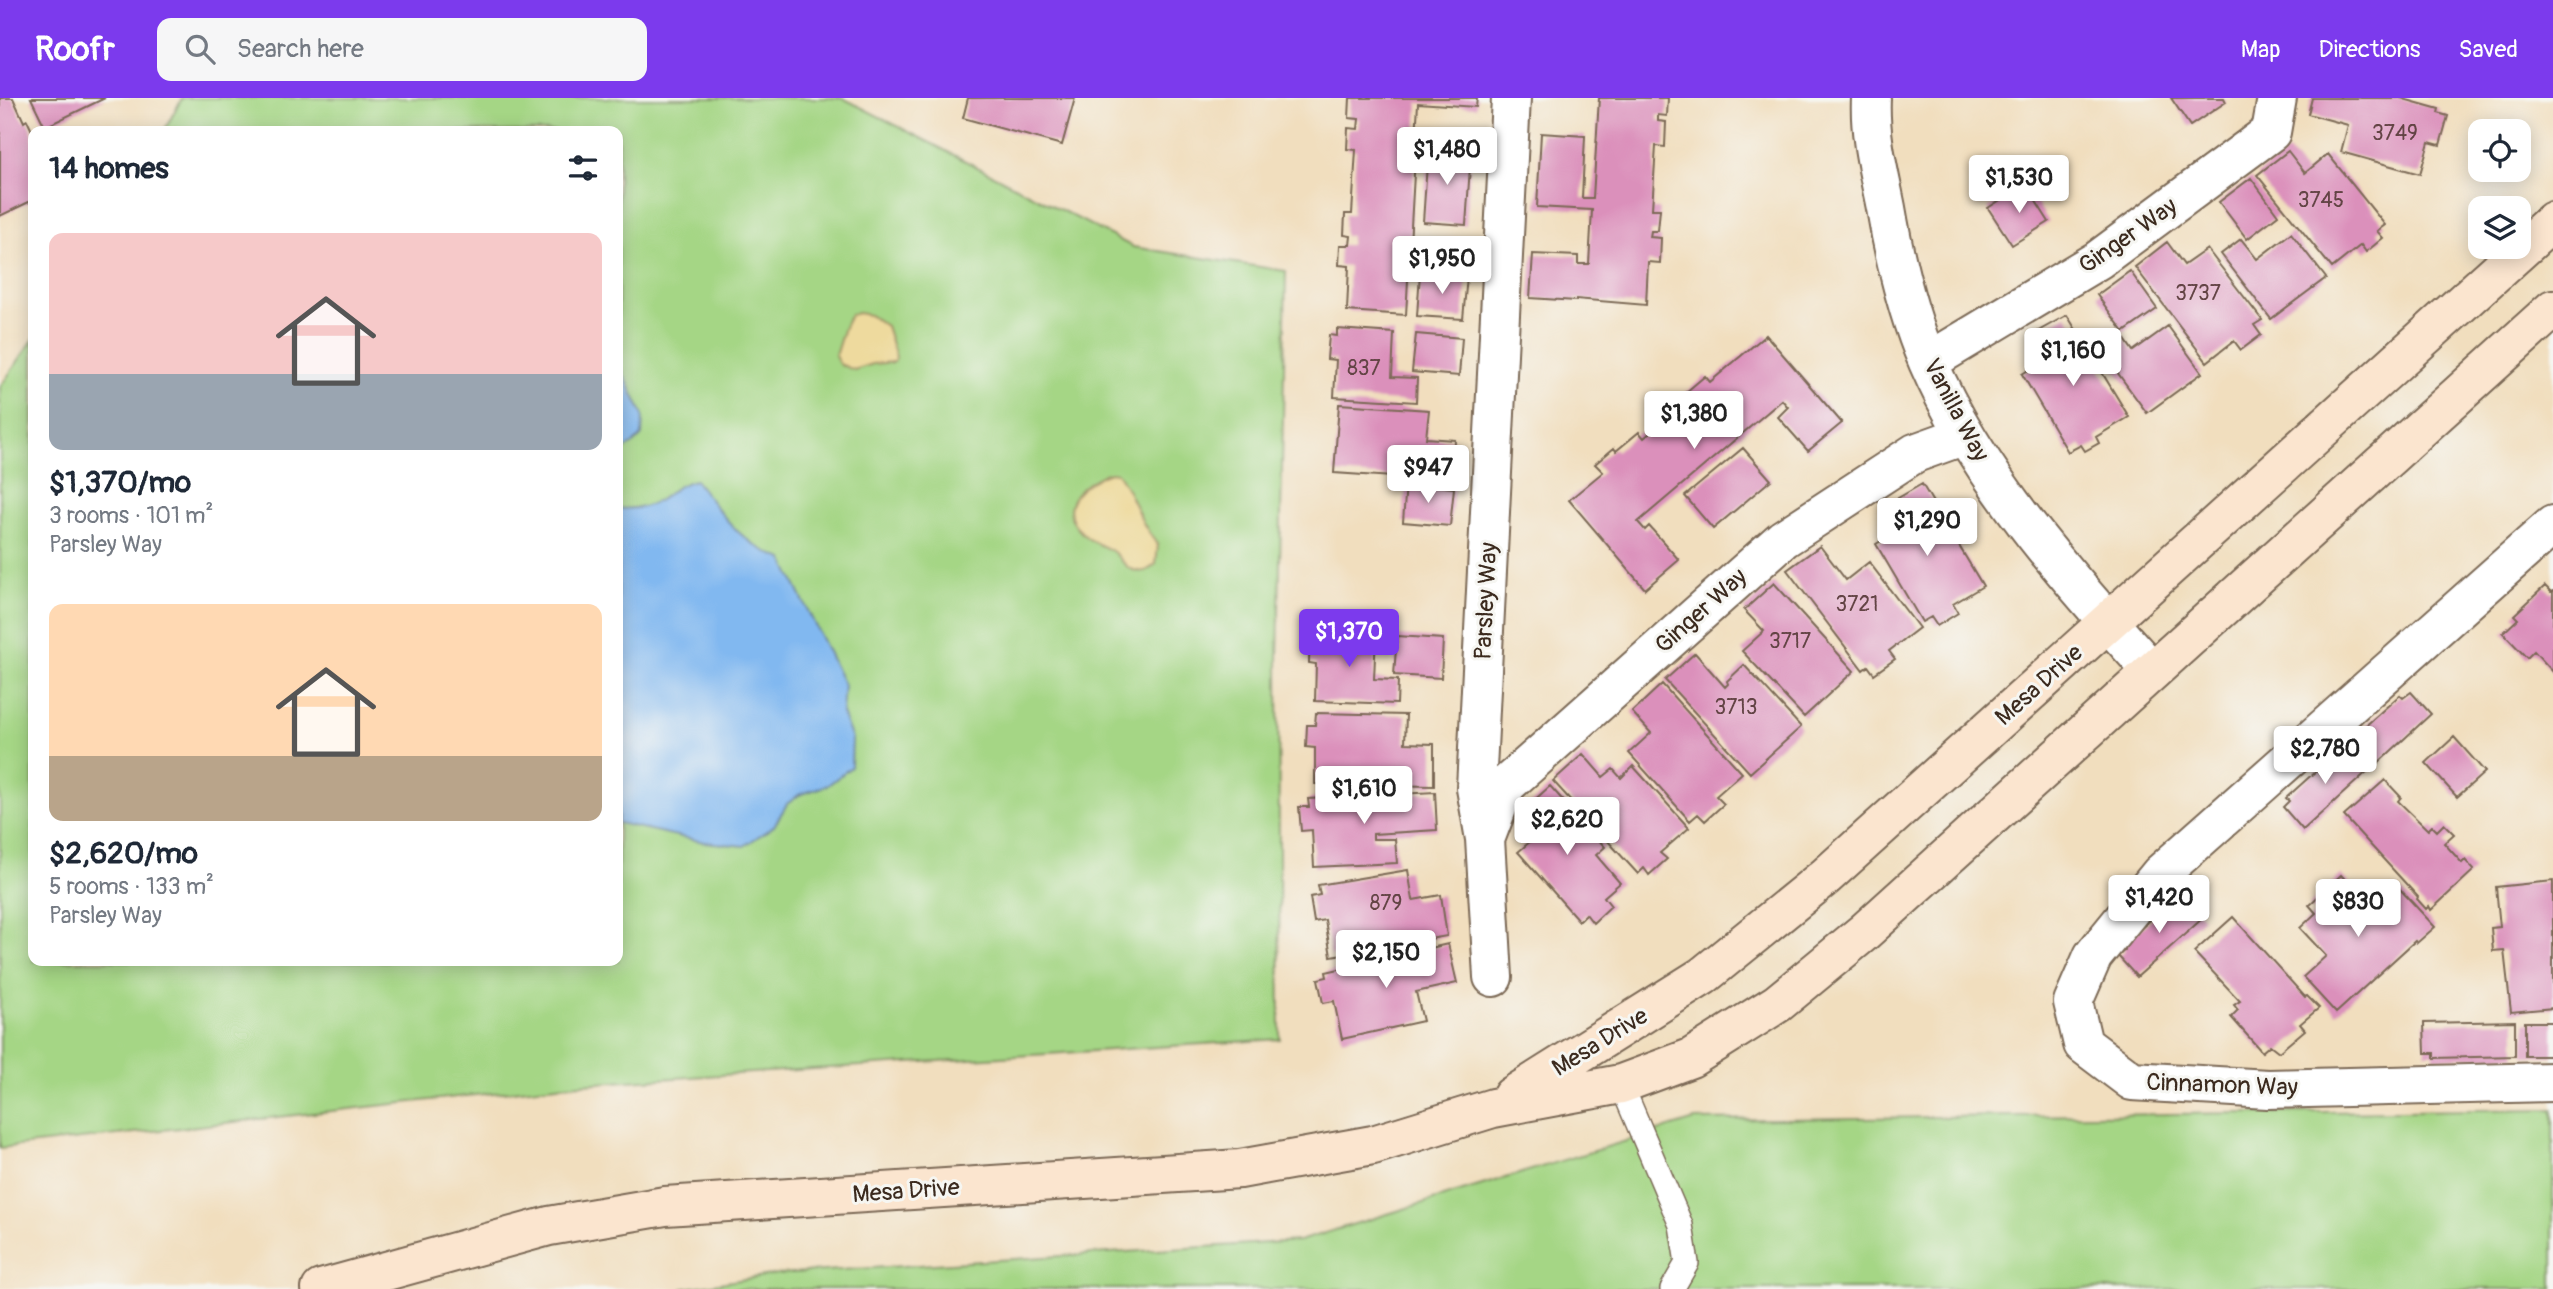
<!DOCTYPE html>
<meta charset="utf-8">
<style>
body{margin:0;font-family:Pangolin,sans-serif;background:#f6f6f7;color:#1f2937;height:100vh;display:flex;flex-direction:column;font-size:26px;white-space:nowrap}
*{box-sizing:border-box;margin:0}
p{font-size:23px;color:#747a83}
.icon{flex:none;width:38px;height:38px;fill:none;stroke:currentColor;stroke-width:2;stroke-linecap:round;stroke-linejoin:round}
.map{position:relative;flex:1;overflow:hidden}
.details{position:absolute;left:28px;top:28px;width:595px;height:840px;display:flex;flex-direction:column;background:#fff;border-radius:14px;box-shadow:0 4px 18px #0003}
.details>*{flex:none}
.fabs{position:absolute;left:2468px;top:21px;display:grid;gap:14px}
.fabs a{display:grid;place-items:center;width:63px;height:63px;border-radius:14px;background:#fff;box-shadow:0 4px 18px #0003;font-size:35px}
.price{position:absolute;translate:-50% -60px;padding:0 16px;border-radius:7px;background:#fff;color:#222;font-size:23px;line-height:46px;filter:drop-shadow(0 2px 4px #0008)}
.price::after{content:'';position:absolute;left:50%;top:42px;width:21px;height:16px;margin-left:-10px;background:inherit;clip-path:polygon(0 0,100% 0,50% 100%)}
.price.current{background:#7c3aed;color:#fff}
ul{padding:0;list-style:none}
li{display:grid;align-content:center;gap:14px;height:371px;padding:0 21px}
li span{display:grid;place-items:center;height:217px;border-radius:14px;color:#555}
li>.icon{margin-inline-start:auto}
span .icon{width:126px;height:126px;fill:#fffc;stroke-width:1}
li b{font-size:30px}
h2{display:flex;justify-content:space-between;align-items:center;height:84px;padding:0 21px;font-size:30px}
header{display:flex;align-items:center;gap:42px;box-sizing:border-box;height:98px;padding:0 35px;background:#7c3aed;color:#fff}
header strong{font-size:33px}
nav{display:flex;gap:38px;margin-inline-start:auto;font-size:24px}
.search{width:490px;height:63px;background:#f6f6f7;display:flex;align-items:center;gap:18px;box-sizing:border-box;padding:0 24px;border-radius:14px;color:#747a83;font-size:26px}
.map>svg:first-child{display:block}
.green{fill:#a5d685;stroke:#708052;stroke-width:2}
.sand{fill:#eeda9e;stroke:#94825e;stroke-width:2}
.water{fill:#81b8f0;stroke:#5e7187;stroke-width:2}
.building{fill:#db90bb}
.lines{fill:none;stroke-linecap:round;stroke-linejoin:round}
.service-casing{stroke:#7b6956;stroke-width:26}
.minor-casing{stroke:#7b6956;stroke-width:42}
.secondary-casing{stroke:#7b6956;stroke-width:42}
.service{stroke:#fff;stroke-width:23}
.minor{stroke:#fff;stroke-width:38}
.secondary{stroke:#fbe5cf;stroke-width:38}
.labels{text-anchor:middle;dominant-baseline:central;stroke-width:6;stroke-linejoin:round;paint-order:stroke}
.number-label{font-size:21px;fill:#634445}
.street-label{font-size:24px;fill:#3b2a1e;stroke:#f6f6f2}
</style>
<header>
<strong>Roofr</strong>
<div class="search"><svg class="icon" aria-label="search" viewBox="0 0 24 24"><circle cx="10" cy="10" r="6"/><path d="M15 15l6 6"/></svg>Search here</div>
<nav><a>Map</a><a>Directions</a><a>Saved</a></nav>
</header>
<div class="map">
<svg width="2553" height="1191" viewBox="0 0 2553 1191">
<rect width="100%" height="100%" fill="#f6f6f2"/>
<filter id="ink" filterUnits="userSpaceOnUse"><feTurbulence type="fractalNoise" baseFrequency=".0143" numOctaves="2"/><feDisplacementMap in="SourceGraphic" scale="14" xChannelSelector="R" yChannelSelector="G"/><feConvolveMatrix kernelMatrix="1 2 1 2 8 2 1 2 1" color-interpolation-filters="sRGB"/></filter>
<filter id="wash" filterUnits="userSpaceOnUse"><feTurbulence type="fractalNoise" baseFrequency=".00686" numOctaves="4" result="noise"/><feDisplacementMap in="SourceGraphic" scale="28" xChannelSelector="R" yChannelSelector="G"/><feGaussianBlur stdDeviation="1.57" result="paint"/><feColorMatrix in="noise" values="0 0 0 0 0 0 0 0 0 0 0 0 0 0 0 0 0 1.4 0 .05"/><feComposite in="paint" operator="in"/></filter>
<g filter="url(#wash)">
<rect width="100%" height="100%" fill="#f1debe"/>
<!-- green -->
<path class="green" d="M 182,0 L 843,0 L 1133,149 L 1286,173 L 1278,562 L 1280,941 L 566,987 L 0,1050 L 0,289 L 33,242 L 33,863 L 618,863 L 618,33 L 164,33 Z
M 2553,1011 L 2553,1191 L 681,1191 L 777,1176 L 1299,1143 L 1695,1022 Z"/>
<!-- sand -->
<path class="sand" d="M 858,215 L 869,217 L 886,228 L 896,259 L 894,264 L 873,266 L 854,272 L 839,266 L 835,258 L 844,229 L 850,217 Z
M 1110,374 L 1117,375 C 1134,398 1139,425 1158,447 L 1156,466 C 1150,471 1145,475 1137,473 C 1125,472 1121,459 1112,453 C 1103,447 1092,445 1084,437 C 1052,408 1082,385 1110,374 Z"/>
<!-- water -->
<path class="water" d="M 618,264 L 643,317 L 642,337 L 632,347 L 618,354 Z
M 695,382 C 723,417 738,444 783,461 L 844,587 L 842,615 L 852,641 L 851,669 L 828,687 L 799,697 L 787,706 L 774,728 L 744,748 L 704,744 L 618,725 L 618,411 C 627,410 637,411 646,408 C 666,403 673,386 695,382 Z"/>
<g id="blocks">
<!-- building -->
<path class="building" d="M 0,0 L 13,0 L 24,24 L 27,22 L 33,35 L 33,102 L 0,118 Z
M 31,0 L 105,0 L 45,29 Z
M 968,0 L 1075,0 L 1062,47 L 963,20 Z
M 1350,0 L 1477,0 L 1476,9 L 1418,5 L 1406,217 L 1347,213 L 1349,168 L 1339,167 L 1340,147 L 1350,147 L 1351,138 L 1344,137 L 1345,116 L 1352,116 L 1356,52 L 1347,51 L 1348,30 L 1358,31 L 1359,21 L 1349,20 Z
M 1599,0 L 1668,0 L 1667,18 L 1658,17 L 1658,23 L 1666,24 L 1665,49 L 1656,48 L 1652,111 L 1660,111 L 1658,133 L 1651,133 L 1650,139 L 1661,140 L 1660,165 L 1648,164 L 1646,207 L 1576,201 L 1576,203 L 1530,200 L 1533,156 L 1578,158 L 1578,166 L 1589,166 L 1592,112 L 1537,109 L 1541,35 L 1585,38 L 1582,100 L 1593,100 Z
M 2171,0 L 2224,0 L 2226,4 L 2190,28 Z
M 2312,0 L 2400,0 L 2439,11 L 2438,15 L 2448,18 L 2440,47 L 2429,44 L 2420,76 L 2341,54 L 2348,27 L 2308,16 Z
M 1428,51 L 1471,54 L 1466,127 L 1423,124 Z
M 2288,53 L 2305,75 L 2328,56 L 2385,127 L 2377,133 L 2383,140 L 2366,154 L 2361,147 L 2332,170 L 2257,77 Z
M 2251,80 L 2278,117 L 2247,141 L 2219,104 Z
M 2025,86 L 2049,124 L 2012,147 L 1988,110 Z
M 2291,135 L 2326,180 L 2271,221 L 2221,156 L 2241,141 L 2257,161 Z
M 2167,144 L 2184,167 L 2207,151 L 2262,222 L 2254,227 L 2261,237 L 2241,252 L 2234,243 L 2207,264 L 2135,169 Z
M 2130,173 L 2157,211 L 2124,234 L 2097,197 Z
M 1420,175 L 1467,178 L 1463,221 L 1417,218 Z
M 2067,217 L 2129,319 L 2096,339 L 2099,345 L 2085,353 L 2081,347 L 2068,354 L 2022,276 L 2048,260 L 2033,236 Z
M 2168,228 L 2202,275 L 2147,315 L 2098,248 L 2119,233 L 2133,253 Z
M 1337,231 L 1394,235 L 1392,279 L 1417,280 L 1416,304 L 1334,299 L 1336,262 L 1327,261 L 1329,237 L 1337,238 Z
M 1416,236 L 1462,240 L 1459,278 L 1412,274 Z
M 1766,237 L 1842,325 L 1808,353 L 1778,319 L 1788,309 L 1782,302 L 1638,424 L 1645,432 L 1649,428 L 1679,462 L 1645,491 L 1569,402 L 1603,374 L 1595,366 L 1614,350 L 1616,353 L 1639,334 L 1644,340 L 1691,300 L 1686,294 L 1705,278 L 1710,284 Z
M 1339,306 L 1429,312 L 1426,340 L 1455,342 L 1453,383 L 1334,375 Z
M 1743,350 L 1771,382 L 1713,431 L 1685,398 Z
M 1406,385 L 1454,390 L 1450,428 L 1403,424 Z
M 1922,386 L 1983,488 L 1953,506 L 1958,515 L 1937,528 L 1931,519 L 1922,524 L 1876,446 L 1901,431 L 1886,407 Z
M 1820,448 L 1846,482 L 1869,464 L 1919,530 L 1889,553 L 1895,561 L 1874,576 L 1868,568 L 1863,572 L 1787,472 Z
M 1774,485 L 1854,573 L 1804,619 L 1742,553 L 1764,533 L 1744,512 Z
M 2545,488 L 2551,494 L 2553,493 L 2553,574 L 2534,553 L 2527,560 L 2503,535 L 2518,521 L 2514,517 Z
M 1318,533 L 1376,536 L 1374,581 L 1398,582 L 1397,606 L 1315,603 L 1316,566 L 1309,565 L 1310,536 L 1318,537 Z
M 1397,538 L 1443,541 L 1441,580 L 1394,577 Z
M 1695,555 L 1725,589 L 1728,586 L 1727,583 L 1744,567 L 1801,629 L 1750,675 L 1665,582 Z
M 1662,586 L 1742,675 L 1716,698 L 1724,706 L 1705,723 L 1698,716 L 1690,723 L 1629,655 L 1651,635 L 1632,614 Z
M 2411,594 L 2431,616 L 2377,666 L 2353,639 L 2400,597 L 2403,600 Z
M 1316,615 L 1406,617 L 1405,645 L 1434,646 L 1434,688 L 1315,686 L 1315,650 L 1306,649 L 1307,627 L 1315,627 Z
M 2454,639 L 2485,674 L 2457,699 L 2426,665 Z
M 2347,645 L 2370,671 L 2303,732 L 2283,709 L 2289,703 L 2286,700 Z
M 1583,656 L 1603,679 L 1613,671 L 1621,680 L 1633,668 L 1689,730 L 1660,755 L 1667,761 L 1649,777 L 1644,770 L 1638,776 L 1553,683 Z
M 2385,682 L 2401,699 L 2398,703 L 2428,732 L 2432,728 L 2437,733 L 2444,726 L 2454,736 L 2444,745 L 2462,765 L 2465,762 L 2474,772 L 2431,812 L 2429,808 L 2426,811 L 2417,801 L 2418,799 L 2344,718 Z
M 1550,688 L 1605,749 L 1596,757 L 1620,785 L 1604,799 L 1611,808 L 1593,825 L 1586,816 L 1579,823 L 1518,754 L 1538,737 L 1519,716 Z
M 1435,694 L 1437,732 L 1373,736 L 1373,741 L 1395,741 L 1397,765 L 1314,769 L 1312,732 L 1301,733 L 1299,709 L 1309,709 L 1308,701 Z
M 1408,772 L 1413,802 L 1441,797 L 1447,838 L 1331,858 L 1325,822 L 1314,824 L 1310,799 L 1320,797 L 1318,787 Z
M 2341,777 L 2373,811 L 2398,789 L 2435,829 L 2417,845 L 2415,843 L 2336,915 L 2303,879 L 2326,858 L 2300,830 L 2316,815 L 2309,807 Z
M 2553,783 L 2553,910 L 2511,914 L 2504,852 L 2493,853 L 2491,830 L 2500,829 L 2496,789 Z
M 2184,798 L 2203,820 L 2137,879 L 2118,858 L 2125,852 L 2121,848 L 2175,800 L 2178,804 Z
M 2233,819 L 2305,899 L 2307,898 L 2319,910 L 2300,926 L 2305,932 L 2279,954 L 2270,947 L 2262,954 L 2231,919 L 2238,912 L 2234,907 L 2240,903 L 2194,854 Z
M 1448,846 L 1457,885 L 1416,894 L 1423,923 L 1342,941 L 1334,903 L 1323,905 L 1318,881 L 1327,879 L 1326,874 Z
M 2515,923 L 2515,958 L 2434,960 L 2434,955 L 2425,955 L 2424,925 Z
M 2525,924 L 2553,924 L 2553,958 L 2525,958 Z"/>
</g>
</g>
<g filter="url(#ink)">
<use href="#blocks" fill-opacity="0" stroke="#7b6956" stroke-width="2"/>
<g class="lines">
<!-- service casing -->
<g class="service-casing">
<path id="service" d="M 1621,986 L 1681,1127 L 1687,1165 L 1672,1191"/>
</g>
<!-- minor casing -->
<g class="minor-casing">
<path id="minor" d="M 1871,0 C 1869,38 1879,74 1886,110 C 1895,163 1907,215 1928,264 C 1977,378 2069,482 2152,573
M 1928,264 L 2098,162 L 2271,34 L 2277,0
M 2553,427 L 2160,776 L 2093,858 L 2073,904 L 2083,946 L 2132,983 L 2268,991 L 2553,984
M 1486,739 L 1506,687 L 1783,441 L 1915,355 L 1965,337
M 1493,879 L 1485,741 L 1476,690 L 1511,0"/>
</g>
<!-- secondary casing -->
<g class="secondary-casing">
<path id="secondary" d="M 1512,998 L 1703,878 L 1825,779 L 2553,123
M 321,1191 L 549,1128 L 665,1108 L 1240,1071 L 1373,1047 L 1493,1010 L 1621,986 L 1691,960 L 1778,905 L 1863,835 L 2553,211"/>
</g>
<!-- service -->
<use href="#service" class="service"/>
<!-- minor -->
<use href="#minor" class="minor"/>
<!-- secondary -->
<use href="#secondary" class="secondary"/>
</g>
</g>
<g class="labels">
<!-- number labels -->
<g class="number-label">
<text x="2395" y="35">3749</text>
<text x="2321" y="102">3745</text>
<text x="2198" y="195">3737</text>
<text x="1364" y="270">837</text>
<text x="1857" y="506">3721</text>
<text x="1790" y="543">3717</text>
<text x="1736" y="609">3713</text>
<text x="1386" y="805">879</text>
</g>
<!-- street labels -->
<g class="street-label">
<text transform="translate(2128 138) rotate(-35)">Ginger Way</text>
<text transform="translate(1956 312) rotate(62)">Vanilla Way</text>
<text transform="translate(1486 503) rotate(-87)">Parsley Way</text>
<text transform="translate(1701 513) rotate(-42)">Ginger Way</text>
<text transform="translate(2039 587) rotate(-42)">Mesa Drive</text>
<text transform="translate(1600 944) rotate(-32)">Mesa Drive</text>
<text transform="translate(2222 987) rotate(2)">Cinnamon Way</text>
<text transform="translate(906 1093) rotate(-4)">Mesa Drive</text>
</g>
</g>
</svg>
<div class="fabs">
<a><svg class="icon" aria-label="locate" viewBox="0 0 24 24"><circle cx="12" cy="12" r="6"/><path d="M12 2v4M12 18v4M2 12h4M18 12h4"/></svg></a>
<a><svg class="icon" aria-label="layers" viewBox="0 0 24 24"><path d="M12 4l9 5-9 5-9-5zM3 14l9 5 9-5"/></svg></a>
</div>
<b class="price" style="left:1447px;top:89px">$1,480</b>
<b class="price" style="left:2019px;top:117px">$1,530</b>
<b class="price" style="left:1442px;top:198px">$1,950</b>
<b class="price" style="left:2073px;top:290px">$1,160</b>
<b class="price" style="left:1694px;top:353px">$1,380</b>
<b class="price" style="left:1428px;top:407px">$947</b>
<b class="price" style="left:1927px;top:460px">$1,290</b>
<b class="price current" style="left:1349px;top:571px">$1,370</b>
<b class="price" style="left:2325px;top:688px">$2,780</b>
<b class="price" style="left:1364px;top:728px">$1,610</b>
<b class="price" style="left:1567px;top:759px">$2,620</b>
<b class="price" style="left:2159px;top:837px">$1,420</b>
<b class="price" style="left:2358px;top:841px">$830</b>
<b class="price" style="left:1386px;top:892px">$2,150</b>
<section class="details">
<h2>14 homes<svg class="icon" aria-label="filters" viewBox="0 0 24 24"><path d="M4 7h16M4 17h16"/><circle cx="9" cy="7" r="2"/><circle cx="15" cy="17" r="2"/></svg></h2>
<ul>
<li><span style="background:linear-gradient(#f6c9c9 65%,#9aa5b1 0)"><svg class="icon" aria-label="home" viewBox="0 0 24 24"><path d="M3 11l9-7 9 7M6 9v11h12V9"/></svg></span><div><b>$1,370/mo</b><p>3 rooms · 101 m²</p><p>Parsley Way</p></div></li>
<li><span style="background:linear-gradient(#ffd9b3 70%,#b9a48a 0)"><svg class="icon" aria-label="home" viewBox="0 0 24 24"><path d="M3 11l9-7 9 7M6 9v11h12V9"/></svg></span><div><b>$2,620/mo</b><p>5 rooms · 133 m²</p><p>Parsley Way</p></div></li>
</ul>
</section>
</div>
